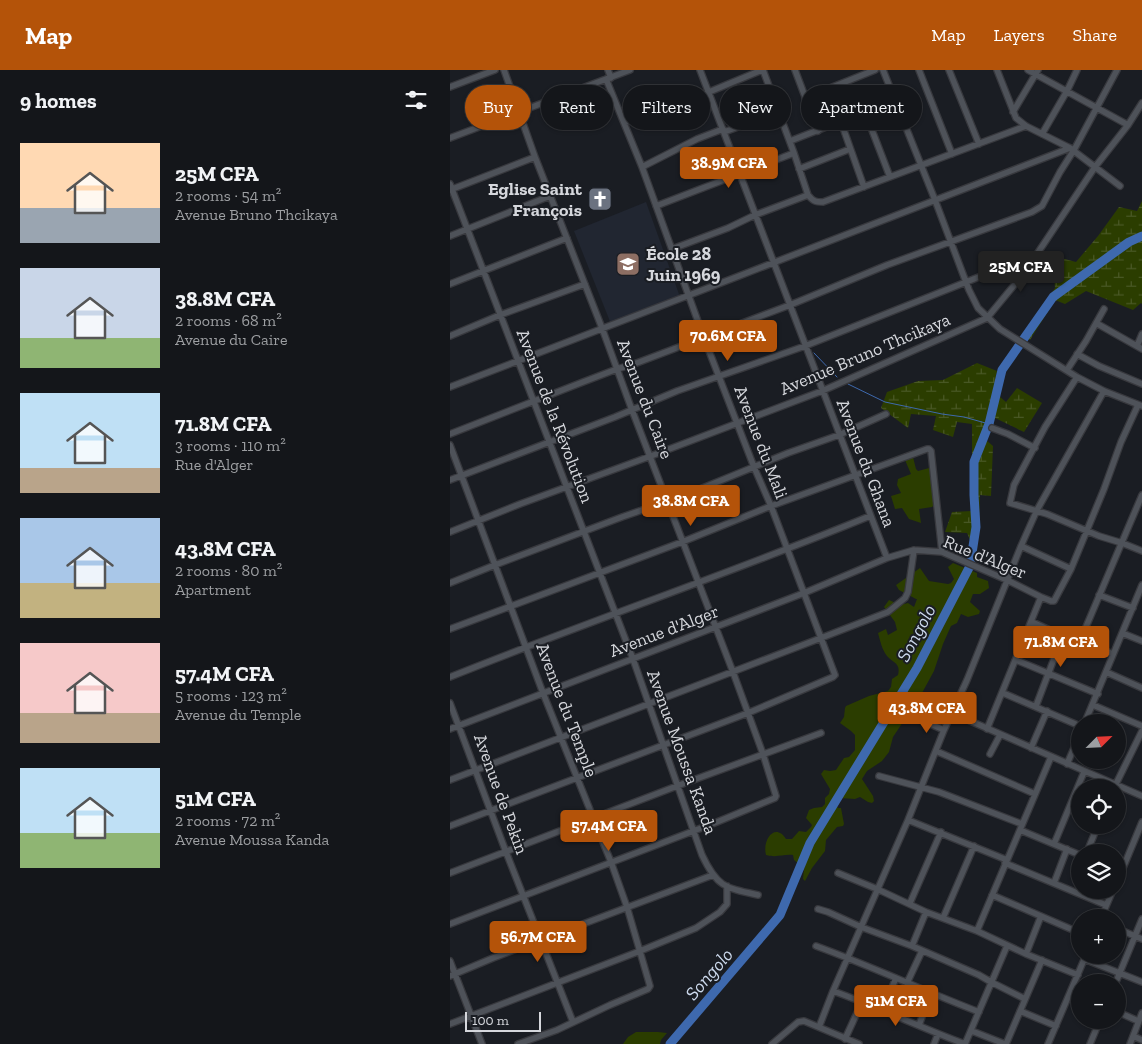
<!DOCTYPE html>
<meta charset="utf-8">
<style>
body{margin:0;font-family:"Zilla Slab",serif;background:#1d1f23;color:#f1f3f6;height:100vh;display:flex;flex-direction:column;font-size:19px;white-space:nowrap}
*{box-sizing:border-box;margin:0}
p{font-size:16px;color:#9d9fa2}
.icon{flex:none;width:28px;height:28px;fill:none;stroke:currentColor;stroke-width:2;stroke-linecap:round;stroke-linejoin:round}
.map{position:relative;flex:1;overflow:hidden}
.side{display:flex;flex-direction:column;background:#14161a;width:450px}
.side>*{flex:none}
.hud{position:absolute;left:15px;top:15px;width:475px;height:45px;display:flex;gap:10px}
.needle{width:32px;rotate:66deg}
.tools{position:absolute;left:621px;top:644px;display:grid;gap:10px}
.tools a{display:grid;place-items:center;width:55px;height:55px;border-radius:50%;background:#14161a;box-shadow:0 1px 4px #0004,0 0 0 1px #333539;font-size:25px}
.scale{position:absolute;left:15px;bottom:12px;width:76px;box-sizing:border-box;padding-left:5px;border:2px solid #d5d7dc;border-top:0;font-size:14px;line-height:18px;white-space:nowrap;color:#d5d7dc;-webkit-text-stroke:4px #1a1d23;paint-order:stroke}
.price{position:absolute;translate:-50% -42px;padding:0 11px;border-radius:5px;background:#b45309;color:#fff;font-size:16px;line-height:32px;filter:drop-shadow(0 1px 2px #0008)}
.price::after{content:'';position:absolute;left:50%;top:30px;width:15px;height:11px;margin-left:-8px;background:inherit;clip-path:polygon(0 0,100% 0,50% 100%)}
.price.on{background:#222;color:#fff}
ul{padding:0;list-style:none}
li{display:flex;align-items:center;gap:15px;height:125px;padding:0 20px}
li span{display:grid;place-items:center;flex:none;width:140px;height:100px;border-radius:0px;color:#555}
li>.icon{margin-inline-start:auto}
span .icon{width:60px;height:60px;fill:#fffc;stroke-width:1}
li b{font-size:21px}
h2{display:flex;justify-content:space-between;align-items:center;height:60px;padding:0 20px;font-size:21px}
.chip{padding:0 18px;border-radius:22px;background:#14161a;box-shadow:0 1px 4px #0004,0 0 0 1px #333539;font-size:18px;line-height:45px}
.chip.on{background:#b45309;color:#fff}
header{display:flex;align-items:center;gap:30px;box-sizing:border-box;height:70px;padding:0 25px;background:#b45309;color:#fff}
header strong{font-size:24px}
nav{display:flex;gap:28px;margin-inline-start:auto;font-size:18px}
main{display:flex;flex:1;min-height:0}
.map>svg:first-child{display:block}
.built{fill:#212631}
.grass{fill:#2b3d00}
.wetland{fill:url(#wetland-marsh)}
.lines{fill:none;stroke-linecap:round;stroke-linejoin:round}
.stream{stroke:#3e69ae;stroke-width:1}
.river{stroke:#3e69ae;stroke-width:9}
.minor-casing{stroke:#38393e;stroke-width:8}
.minor{stroke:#4e5259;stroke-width:5.5}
.labels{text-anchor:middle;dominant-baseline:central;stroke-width:4;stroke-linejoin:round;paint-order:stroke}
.poi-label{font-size:18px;font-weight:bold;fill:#d5d7dc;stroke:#1a1d23;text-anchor:end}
.street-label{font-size:18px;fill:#d5d7dc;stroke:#1a1d23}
.water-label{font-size:19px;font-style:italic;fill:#ccd9ec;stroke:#1a1d23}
</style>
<header>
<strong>Map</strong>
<nav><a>Map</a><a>Layers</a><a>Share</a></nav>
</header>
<main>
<section class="side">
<h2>9 homes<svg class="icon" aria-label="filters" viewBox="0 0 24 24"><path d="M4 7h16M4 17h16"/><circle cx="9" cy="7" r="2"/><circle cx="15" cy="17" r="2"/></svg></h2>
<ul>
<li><span style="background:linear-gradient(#ffd9b3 65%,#9aa5b1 0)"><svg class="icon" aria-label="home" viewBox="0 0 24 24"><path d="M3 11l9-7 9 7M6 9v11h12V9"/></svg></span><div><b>25M CFA</b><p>2 rooms · 54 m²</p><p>Avenue Bruno Thcikaya</p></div></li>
<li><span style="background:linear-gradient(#c9d6e8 70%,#8fb573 0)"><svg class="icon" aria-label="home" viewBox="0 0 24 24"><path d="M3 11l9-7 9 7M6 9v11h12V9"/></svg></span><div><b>38.8M CFA</b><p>2 rooms · 68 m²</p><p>Avenue du Caire</p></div></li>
<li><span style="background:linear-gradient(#bfe0f5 75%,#b9a48a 0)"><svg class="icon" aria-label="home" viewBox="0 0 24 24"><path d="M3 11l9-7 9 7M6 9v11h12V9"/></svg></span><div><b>71.8M CFA</b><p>3 rooms · 110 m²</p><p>Rue d'Alger</p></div></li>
<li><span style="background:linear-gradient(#a9c7e8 65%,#c2b280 0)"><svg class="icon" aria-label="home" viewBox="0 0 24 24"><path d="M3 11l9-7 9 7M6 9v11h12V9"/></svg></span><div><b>43.8M CFA</b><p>2 rooms · 80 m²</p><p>Apartment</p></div></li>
<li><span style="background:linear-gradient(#f6c9c9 70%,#b9a48a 0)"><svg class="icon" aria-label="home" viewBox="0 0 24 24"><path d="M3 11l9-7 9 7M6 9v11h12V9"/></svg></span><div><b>57.4M CFA</b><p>5 rooms · 123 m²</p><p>Avenue du Temple</p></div></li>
<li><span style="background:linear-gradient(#bfe0f5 65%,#8fb573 0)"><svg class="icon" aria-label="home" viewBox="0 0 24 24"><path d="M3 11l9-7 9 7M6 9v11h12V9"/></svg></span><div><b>51M CFA</b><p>2 rooms · 72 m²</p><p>Avenue Moussa Kanda</p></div></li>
</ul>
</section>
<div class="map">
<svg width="692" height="974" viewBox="0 0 692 974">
<defs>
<pattern id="wetland-marsh" width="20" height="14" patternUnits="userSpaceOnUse" patternTransform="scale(1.25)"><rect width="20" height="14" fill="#2b3d00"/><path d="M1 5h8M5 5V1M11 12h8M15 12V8" fill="none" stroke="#495825"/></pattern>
</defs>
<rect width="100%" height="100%" fill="#1a1d23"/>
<!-- built -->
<path class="built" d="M 196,132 L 230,227 L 161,254 L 124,161 Z"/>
<!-- grass -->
<path class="grass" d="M 463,387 L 466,399 L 468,401 L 483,397 L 486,433 L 482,437 L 469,439 L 471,453 L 459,449 L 452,438 L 445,439 L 441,426 L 451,423 L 447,415 L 448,409 L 461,404 L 455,390 Z
M 503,493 L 527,503 L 527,507 L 538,511 L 539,518 L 530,524 L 523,524 L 520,532 L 530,541 L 529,544 L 518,547 L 511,544 L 507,553 L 501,556 L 493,574 L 484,601 L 472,623 L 461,635 L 451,655 L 443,667 L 439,682 L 432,691 L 417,701 L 412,709 L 423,726 L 424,731 L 422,733 L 418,732 L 410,727 L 405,729 L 390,728 L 388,730 L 387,735 L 388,738 L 391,738 L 394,754 L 393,756 L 387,757 L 376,770 L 375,781 L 362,798 L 355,811 L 353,809 C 354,795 359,776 367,764 C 369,761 372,758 374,755 C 379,748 382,742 384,734 L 419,681 L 424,670 L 448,634 L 454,622 L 461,613 L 465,605 L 471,597 L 487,561 L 482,563 L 476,577 L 454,617 L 440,640 L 432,649 L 422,670 L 416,676 L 379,741 L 360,769 L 353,782 L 351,796 L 344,790 L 343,785 C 333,784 327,788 316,785 C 312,770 325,752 336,769 L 342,769 L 349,761 L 356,762 L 361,757 L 362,755 L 356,748 L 359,740 L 364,738 L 372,737 L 375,734 L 375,728 L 379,724 L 380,719 L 371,704 L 374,700 L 380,701 L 386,700 L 394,688 L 399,687 L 405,680 L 405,665 L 401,661 L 390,653 L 394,647 L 395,638 L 396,636 L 419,626 L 438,621 L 441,617 L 442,609 L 448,605 C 451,593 443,593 437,586 C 432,580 430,570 428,563 L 436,559 L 438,565 L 447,560 L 445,552 L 434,537 L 439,530 L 450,535 L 458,533 L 464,537 L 467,529 L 466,529 L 449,520 L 446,515 L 470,498 L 479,511 L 498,514 L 501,513 L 504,509 L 498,497 Z
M 186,962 L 208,962 L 217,963 L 211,970 L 210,974 L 173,974 L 178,967 Z"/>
<!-- wetland -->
<path class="wetland" d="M 692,131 L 692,234 L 691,233 L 683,240 L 636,221 L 615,234 L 605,230 L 580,270 L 573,264 L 605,218 L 604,206 L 611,188 L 626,192 L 648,166 L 669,137 L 687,141 Z
M 527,293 L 547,301 L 543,321 L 556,332 L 567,318 L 592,333 L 574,362 L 545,348 L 536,370 L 543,376 L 541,426 L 530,425 L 529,448 L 524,488 L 520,487 L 521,472 L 517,463 L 495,462 L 502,442 L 522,441 L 522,354 L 507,352 L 503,367 L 483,360 L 486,346 L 461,344 L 458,358 L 431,338 L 437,322 L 468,311 L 493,310 Z"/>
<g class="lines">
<!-- stream -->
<path class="stream" d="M 364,283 L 387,307
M 398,314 L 435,332 L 492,344 L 514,347 L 539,354"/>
<!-- river -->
<path class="river" d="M 220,974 L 330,845 L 360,773 L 467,598 L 520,496 L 526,457 L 524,425 L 524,392 L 539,354 L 552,300 L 603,227 L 679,172 L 692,166"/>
<!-- minor casing -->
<g class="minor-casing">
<path id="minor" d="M 158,0 L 161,8
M 250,0 L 437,488
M 313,0 L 344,83 L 358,125 C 363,131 365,132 373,132 L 576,56
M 345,0 L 368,61
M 433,0 L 485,130 L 519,220 L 528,238 L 550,259 L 627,307 L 654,321 L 692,336
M 469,0 L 502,84
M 499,0 L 529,74
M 547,0 L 566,48 L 576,56 L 620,78 L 670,116
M 578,0 L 678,55
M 0,17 L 45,0
M 355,28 L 425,0
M 415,42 L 440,107
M 563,42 L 588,0
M 391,52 L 414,117
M 174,53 L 259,22 L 312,0
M 274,62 L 329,42
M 592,64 L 617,21 L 627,0
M 0,68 L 180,0
M 340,71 L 446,30
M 192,97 L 247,69 L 273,59
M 349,99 L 400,79
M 0,114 L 183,589 L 252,785 C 267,817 275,818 308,825
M 0,120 L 85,87
M 206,136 L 344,83
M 0,166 L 100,126
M 222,179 L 278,158 L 305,145 L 358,125
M 0,214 L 117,168
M 646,253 L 692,279
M 0,266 L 50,245 L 135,214
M 687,276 L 692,264
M 627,284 L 649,296 L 692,314
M 617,300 L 636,271 L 654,239
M 627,307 L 595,357 L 564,415 L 560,433 L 597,444 L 649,466 L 672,473 L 692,481
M 0,317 L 289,206 L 620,78
M 542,358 L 558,364 L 585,378
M 0,364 L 133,312 L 167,299 L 184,294 L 340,235 L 437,195 L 582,142 L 592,136 L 610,102 L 624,80 L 667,0
M 0,375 L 93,623 L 161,792 L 177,837 L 200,916 L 198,919 L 160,935 L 107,960 L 68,974
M 0,410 L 165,347 L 227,321 L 355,276 L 564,193
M 0,462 L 70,434 L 201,386 L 372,321 L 537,248 L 575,202 L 645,97 L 678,55 L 692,33
M 571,476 L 621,499
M 0,513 L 45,495 L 172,447 L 233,426 L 338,383 L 389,365 L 436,344
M 649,525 L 683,538
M 582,552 L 604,562 L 630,571 L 663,584
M 0,559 L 232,472 L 321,436 L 477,379 L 479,379 L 481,381 L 492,482
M 672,563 L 692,571
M 630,571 L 692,425
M 566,590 L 648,624
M 656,602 L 692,618
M 0,607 C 139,551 281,503 420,446
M 553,623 L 630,656
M 0,633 L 56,782 L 123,952
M 643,635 L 692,656
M 586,636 L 613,565
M 502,643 L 692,726
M 467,648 L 494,660
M 635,652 L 692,515
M 0,659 L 354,523 L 437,488 L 464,480 L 492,482 L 557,510 L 591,527 L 601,531 L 604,531 L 621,499 L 654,419 L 671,372 L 688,335
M 537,659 L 591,527
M 581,678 L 597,641
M 486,681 L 585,724
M 540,684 L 550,665
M 617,694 L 630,664
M 429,706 L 489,722 L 572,754
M 0,710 L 371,568 L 438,542 L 455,528 L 458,522 L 464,480
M 664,718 L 692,661
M 458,750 L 557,790
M 0,756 L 298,643 L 383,607 L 385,605 L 321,436 L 304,397 L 254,268 L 192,97 L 156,9
M 570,760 L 630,785
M 604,774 L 634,702
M 637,782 L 648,755
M 555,793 L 656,835
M 0,803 L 227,716 L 371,663
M 388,803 L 427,819 L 476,842 L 527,861 L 576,884 L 628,905
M 668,810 L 692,752
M 604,813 L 617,779
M 542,825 L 630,863
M 460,833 L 491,762
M 368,839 L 378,842 L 411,857 L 462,876 L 529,905 L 541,912 L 575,929
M 493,848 L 524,776
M 651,848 L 663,820
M 0,854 L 267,752 L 325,728 L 326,726 L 313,684 L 283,602 L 182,340 L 152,258 L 85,87 L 54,0
M 668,859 L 692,869
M 527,861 L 601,687
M 366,876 C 421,896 474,921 529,942
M 462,876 L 476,842
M 576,884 L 591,846
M 634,889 L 692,912
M 0,891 L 32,974
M 0,906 L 43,888 L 263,805
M 666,912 L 692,849
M 457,913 L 472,881
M 383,921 C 428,937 471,958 515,974 L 557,876
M 621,921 L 630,925
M 432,941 L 446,908
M 570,941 L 606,956
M 668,942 L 688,951
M 0,954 L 190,881 L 246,858 L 270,842 L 277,834 L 277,816
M 469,955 L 481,923
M 369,957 L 383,921 L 458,750 L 494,660 L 517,610 L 571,476 L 587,440 L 654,321
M 522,961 L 555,974
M 683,966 L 692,970
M 395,969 L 412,932
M 322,974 L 348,952 L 354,951 L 409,974
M 484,974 L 488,964
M 556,974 L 592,890
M 598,974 L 636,885
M 640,974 L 650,950
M 680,974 L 692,943"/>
</g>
<!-- minor -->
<use href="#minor" class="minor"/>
</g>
<!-- icons -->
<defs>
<g id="church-square" transform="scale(1.25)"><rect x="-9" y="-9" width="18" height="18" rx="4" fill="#6b7280" stroke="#1a1d23"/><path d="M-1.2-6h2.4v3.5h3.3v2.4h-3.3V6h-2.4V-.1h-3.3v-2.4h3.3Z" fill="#fff"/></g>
<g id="school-square" transform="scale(1.25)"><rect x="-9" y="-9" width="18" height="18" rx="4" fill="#8d6e63" stroke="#1a1d23"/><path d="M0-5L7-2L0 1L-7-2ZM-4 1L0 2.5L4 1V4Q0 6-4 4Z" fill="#fff"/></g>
</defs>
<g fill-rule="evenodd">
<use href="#church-square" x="150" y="129"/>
<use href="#school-square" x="178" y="194"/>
</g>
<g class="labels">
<!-- poi labels -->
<g class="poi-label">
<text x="132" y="119">Eglise Saint<tspan x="132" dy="21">François</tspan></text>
<text x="196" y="184" text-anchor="start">École 28<tspan x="196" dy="21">Juin 1969</tspan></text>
</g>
<!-- street labels -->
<g class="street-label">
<text transform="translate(415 284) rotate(-23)">Avenue Bruno Thcikaya</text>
<text transform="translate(195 329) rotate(69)">Avenue du Caire</text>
<text transform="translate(105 346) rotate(69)">Avenue de la Révolution</text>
<text transform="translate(311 372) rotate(69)">Avenue du Mali</text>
<text transform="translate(416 393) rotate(69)">Avenue du Ghana</text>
<text transform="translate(535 487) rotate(22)">Rue d'Alger</text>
<text transform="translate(214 561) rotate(-21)">Avenue d'Alger</text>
<text transform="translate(117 640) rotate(69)">Avenue du Temple</text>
<text transform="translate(232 682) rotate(70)">Avenue Moussa Kanda</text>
<text transform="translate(51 724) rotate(70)">Avenue de Pekin</text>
</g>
<!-- water labels -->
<g class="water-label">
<text transform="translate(466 563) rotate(-62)">Songolo</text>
<text transform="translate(259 904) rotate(-49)">Songolo</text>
</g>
</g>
</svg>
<div class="tools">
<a><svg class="needle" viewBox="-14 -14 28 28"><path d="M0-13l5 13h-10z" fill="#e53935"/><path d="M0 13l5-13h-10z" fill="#9d9fa2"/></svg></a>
<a><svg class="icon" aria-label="locate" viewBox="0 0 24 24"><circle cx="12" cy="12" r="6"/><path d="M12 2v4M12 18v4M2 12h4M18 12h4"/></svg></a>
<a><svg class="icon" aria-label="layers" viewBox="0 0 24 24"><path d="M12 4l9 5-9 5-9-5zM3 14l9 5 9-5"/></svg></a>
<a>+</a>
<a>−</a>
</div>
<div class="scale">100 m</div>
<b class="price" style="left:279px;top:119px">38.9M CFA</b>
<b class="price on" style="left:571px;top:223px">25M CFA</b>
<b class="price" style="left:278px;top:292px">70.6M CFA</b>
<b class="price" style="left:241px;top:457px">38.8M CFA</b>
<b class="price" style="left:611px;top:598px">71.8M CFA</b>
<b class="price" style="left:477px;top:664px">43.8M CFA</b>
<b class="price" style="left:159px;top:782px">57.4M CFA</b>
<b class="price" style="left:88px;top:893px">56.7M CFA</b>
<b class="price" style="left:446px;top:957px">51M CFA</b>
<div class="hud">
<a class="chip on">Buy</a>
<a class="chip">Rent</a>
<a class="chip">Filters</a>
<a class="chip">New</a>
<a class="chip">Apartment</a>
</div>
</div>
</main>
